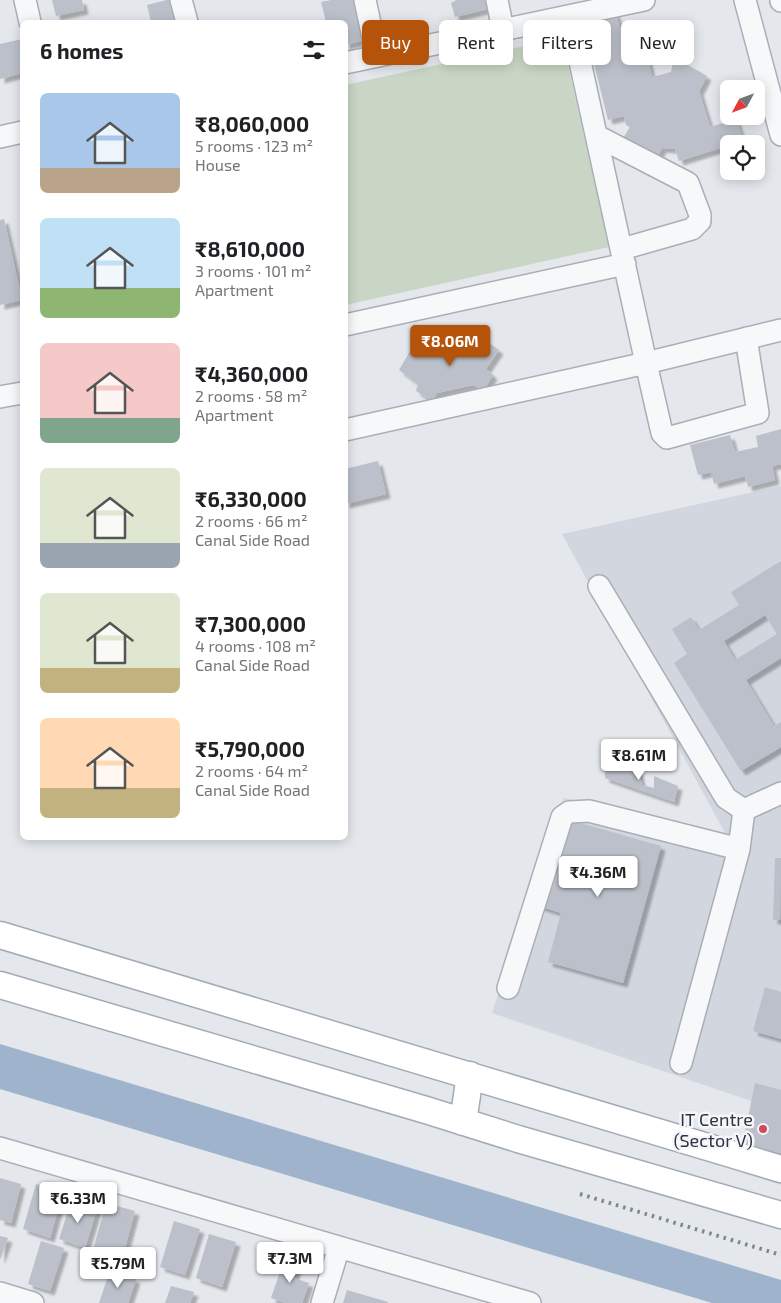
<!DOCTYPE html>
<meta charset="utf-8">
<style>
body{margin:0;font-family:"Exo 2",sans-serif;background:#f6f6f6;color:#202124;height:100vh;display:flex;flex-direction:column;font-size:19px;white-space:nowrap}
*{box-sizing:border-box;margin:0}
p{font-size:16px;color:#757577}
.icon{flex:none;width:28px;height:28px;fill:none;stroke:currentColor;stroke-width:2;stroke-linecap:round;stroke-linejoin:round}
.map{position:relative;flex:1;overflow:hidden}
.panel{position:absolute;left:20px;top:20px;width:328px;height:820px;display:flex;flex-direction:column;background:#fff;border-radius:8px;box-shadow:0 2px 12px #0003}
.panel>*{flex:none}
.guide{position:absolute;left:362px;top:20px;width:342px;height:45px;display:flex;gap:10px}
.needle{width:32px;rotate:229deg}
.controls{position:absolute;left:720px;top:80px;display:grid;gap:10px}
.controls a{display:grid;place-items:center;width:45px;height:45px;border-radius:8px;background:#fff;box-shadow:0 2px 12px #0003;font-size:25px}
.price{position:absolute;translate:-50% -42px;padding:0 11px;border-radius:5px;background:#fff;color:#222;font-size:16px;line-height:32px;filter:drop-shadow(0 1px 2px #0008)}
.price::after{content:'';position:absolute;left:50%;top:30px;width:15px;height:11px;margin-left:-8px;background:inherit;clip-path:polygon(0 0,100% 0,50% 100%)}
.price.selected{background:#b45309;color:#fff}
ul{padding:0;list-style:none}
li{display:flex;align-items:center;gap:15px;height:125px;padding:0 20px}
li span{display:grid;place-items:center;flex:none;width:140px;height:100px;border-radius:8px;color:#555}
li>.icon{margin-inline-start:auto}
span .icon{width:60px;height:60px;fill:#fffc;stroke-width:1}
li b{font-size:21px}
h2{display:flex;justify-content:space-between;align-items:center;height:60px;padding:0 20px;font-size:21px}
.chip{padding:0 18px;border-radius:8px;background:#fff;box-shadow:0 2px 12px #0003;font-size:18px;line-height:45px}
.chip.selected{background:#b45309;color:#fff}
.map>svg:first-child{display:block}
.built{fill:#d2d6de}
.green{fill:#c9d6c5}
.water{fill:#9fb4cc}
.building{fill:#bbc0ca;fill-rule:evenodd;filter:url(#shadow)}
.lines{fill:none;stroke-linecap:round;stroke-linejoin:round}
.minor-casing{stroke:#a9aeb7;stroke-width:24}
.major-casing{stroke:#a3abb8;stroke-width:29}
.minor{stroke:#f7f8fa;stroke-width:21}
.major{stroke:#fff;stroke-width:26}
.rail{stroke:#7d8696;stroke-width:4;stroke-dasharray:2.5 5;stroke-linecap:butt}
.poi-dot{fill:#d1495b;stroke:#f4f6f9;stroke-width:2}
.labels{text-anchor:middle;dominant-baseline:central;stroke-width:5;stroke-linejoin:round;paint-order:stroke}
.poi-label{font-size:18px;fill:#2b3445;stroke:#f4f6f9;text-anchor:end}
</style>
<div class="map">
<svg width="781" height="1303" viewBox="0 0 781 1303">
<defs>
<filter id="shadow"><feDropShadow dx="4.5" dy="4.5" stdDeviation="1" flood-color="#0004"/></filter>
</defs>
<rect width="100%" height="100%" fill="#e4e7ec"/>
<!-- built -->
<path class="built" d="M 781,486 L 781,1111 L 492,1013 L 564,798 L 725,833 L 562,534 Z"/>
<!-- green -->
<path class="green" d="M 562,38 L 609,247 L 345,305 L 345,85 Z"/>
<!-- water -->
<path class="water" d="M 0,1044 L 781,1280 L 781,1303 L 712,1303 L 0,1089 Z"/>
<!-- building -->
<path class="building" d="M 52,0 L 82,0 L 84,10 L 56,16 Z
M 167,0 L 179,0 L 184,22 L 151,22 L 147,5 Z
M 331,0 L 355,0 L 365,40 L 345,45 L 345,22 L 326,22 L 321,2 Z
M 456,0 L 494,0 L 496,7 L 455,17 L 451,3 Z
M 615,11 L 621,32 L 640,27 L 652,77 L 671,72 L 674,57 L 707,76 L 699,91 L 710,127 L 736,119 L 743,141 L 679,161 L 675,149 L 662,148 L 656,159 L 622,140 L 630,127 L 626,125 L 624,116 L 608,120 L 583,19 Z
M 22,39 L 22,73 L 0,79 L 0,44 Z
M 4,219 L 22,300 L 0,305 L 0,220 Z
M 474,333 L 499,350 L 486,369 L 493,375 L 484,390 L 473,385 L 437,393 L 433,401 L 416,391 L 418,384 L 399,370 L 413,346 L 425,352 L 468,344 Z
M 781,429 L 781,464 L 772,466 L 775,480 L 748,487 L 745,476 L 714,484 L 711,472 L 698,475 L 690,445 L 730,435 L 735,452 L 758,447 L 756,436 Z
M 378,461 L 386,494 L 345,504 L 345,469 Z
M 781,561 L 781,658 L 746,680 L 774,726 L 781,722 L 781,747 L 741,771 L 674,663 L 687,654 L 672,629 L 691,617 L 699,630 L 739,605 L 731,592 ZM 765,615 L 777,634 L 735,660 L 724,641 Z
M 604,759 L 638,770 L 642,785 L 654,788 L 654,776 L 678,786 L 674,802 L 605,778 Z
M 563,818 L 661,846 L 623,983 L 548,962 L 561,913 L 539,906 Z
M 775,858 L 781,858 L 780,920 L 773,920 Z
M 765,987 L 781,992 L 781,1039 L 753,1031 Z
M 755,1083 L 781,1090 L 781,1180 L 738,1167 Z
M 0,1178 L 21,1184 L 11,1223 L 0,1220 Z
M 36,1184 L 63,1192 L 50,1238 L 23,1229 Z
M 71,1201 L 97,1209 L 85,1248 L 59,1239 Z
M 106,1203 L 135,1211 L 122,1259 L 93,1250 Z
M 174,1221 L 200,1229 L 185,1275 L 160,1267 Z
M 209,1234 L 236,1242 L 222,1287 L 196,1278 Z
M 0,1236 L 8,1238 L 0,1260 Z
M 41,1241 L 64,1248 L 50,1291 L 28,1284 Z
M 285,1257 L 299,1261 L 294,1278 L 309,1283 L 302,1303 L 286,1303 L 271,1298 Z
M 110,1270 L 136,1279 L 128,1303 L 99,1303 Z
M 171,1286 L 194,1292 L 190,1303 L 165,1303 Z
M 347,1290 L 388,1302 L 388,1303 L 343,1303 Z"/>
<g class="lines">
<!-- minor casing -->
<g class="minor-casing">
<path id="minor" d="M 25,0 L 30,22
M 181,0 L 187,22
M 365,0 L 377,56
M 497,0 L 503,30
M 745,0 L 781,135
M 781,0 L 781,1
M 570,16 L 646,363 L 781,330
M 345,63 L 644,0
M 597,136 L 688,183 L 700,215 L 700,221 L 692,229 L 622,249
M 0,137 L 22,132
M 345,325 L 625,264
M 0,397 L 22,393
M 345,430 L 646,363 L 662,433 L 667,438 L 758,413 L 746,338
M 599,586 L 726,798 L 744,810 L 781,793
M 508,988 L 562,817 L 569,812 L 589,811 L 739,849
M 681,1063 L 739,849 L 744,810
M 0,1148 L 530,1303
M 0,1293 L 33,1303
M 322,1303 L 339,1247"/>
</g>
<!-- major casing -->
<g class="major-casing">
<path id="major" d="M 0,935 L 781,1169
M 0,985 L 426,1110 L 518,1139 L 781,1215
M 463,1122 L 470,1075"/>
</g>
<!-- minor -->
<use href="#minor" class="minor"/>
<!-- major -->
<use href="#major" class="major"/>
<!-- rail -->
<path class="rail" d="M 580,1194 L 781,1255"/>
</g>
<!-- markers -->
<circle class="poi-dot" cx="763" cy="1129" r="5"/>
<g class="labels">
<!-- poi labels -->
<g class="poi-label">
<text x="753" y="1119">IT Centre<tspan x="753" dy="21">(Sector V)</tspan></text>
</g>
</g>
</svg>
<div class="controls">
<a><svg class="needle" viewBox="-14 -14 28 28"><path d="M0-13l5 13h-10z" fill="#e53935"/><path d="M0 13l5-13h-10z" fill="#757577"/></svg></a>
<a><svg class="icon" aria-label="locate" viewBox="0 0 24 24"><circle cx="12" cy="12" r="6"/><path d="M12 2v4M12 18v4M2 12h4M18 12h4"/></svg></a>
</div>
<b class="price selected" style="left:450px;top:367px">₹8.06M</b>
<b class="price" style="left:639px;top:781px">₹8.61M</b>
<b class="price" style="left:598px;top:898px">₹4.36M</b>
<b class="price" style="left:78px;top:1224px">₹6.33M</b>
<b class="price" style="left:290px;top:1284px">₹7.3M</b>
<b class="price" style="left:118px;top:1289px">₹5.79M</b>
<div class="guide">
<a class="chip selected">Buy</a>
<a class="chip">Rent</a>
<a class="chip">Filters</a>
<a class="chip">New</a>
</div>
<section class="panel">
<h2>6 homes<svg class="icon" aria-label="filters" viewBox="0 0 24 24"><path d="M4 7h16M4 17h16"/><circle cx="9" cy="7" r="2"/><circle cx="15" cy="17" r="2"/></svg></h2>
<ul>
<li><span style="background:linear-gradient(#a9c7e8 75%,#b9a48a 0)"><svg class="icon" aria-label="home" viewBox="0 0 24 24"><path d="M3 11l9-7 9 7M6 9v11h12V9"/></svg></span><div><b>₹8,060,000</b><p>5 rooms · 123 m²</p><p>House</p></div></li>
<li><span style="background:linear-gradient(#bfe0f5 70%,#8fb573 0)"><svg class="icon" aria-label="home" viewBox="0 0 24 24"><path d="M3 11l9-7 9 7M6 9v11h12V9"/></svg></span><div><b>₹8,610,000</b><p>3 rooms · 101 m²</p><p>Apartment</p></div></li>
<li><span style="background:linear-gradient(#f6c9c9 75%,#7fa58c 0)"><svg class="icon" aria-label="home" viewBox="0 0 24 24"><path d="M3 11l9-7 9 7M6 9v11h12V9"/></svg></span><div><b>₹4,360,000</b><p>2 rooms · 58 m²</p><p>Apartment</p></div></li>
<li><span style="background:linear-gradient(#dfe7d0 75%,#9aa5b1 0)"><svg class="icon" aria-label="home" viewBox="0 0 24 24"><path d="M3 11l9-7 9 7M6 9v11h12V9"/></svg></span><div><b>₹6,330,000</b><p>2 rooms · 66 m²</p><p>Canal Side Road</p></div></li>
<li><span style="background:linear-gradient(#dfe7d0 75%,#c2b280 0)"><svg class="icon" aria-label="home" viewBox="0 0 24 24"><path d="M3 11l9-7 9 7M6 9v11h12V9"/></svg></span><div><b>₹7,300,000</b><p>4 rooms · 108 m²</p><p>Canal Side Road</p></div></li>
<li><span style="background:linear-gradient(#ffd9b3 70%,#c2b280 0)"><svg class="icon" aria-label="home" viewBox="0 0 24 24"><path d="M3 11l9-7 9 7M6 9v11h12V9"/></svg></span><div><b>₹5,790,000</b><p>2 rooms · 64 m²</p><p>Canal Side Road</p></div></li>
</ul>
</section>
</div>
